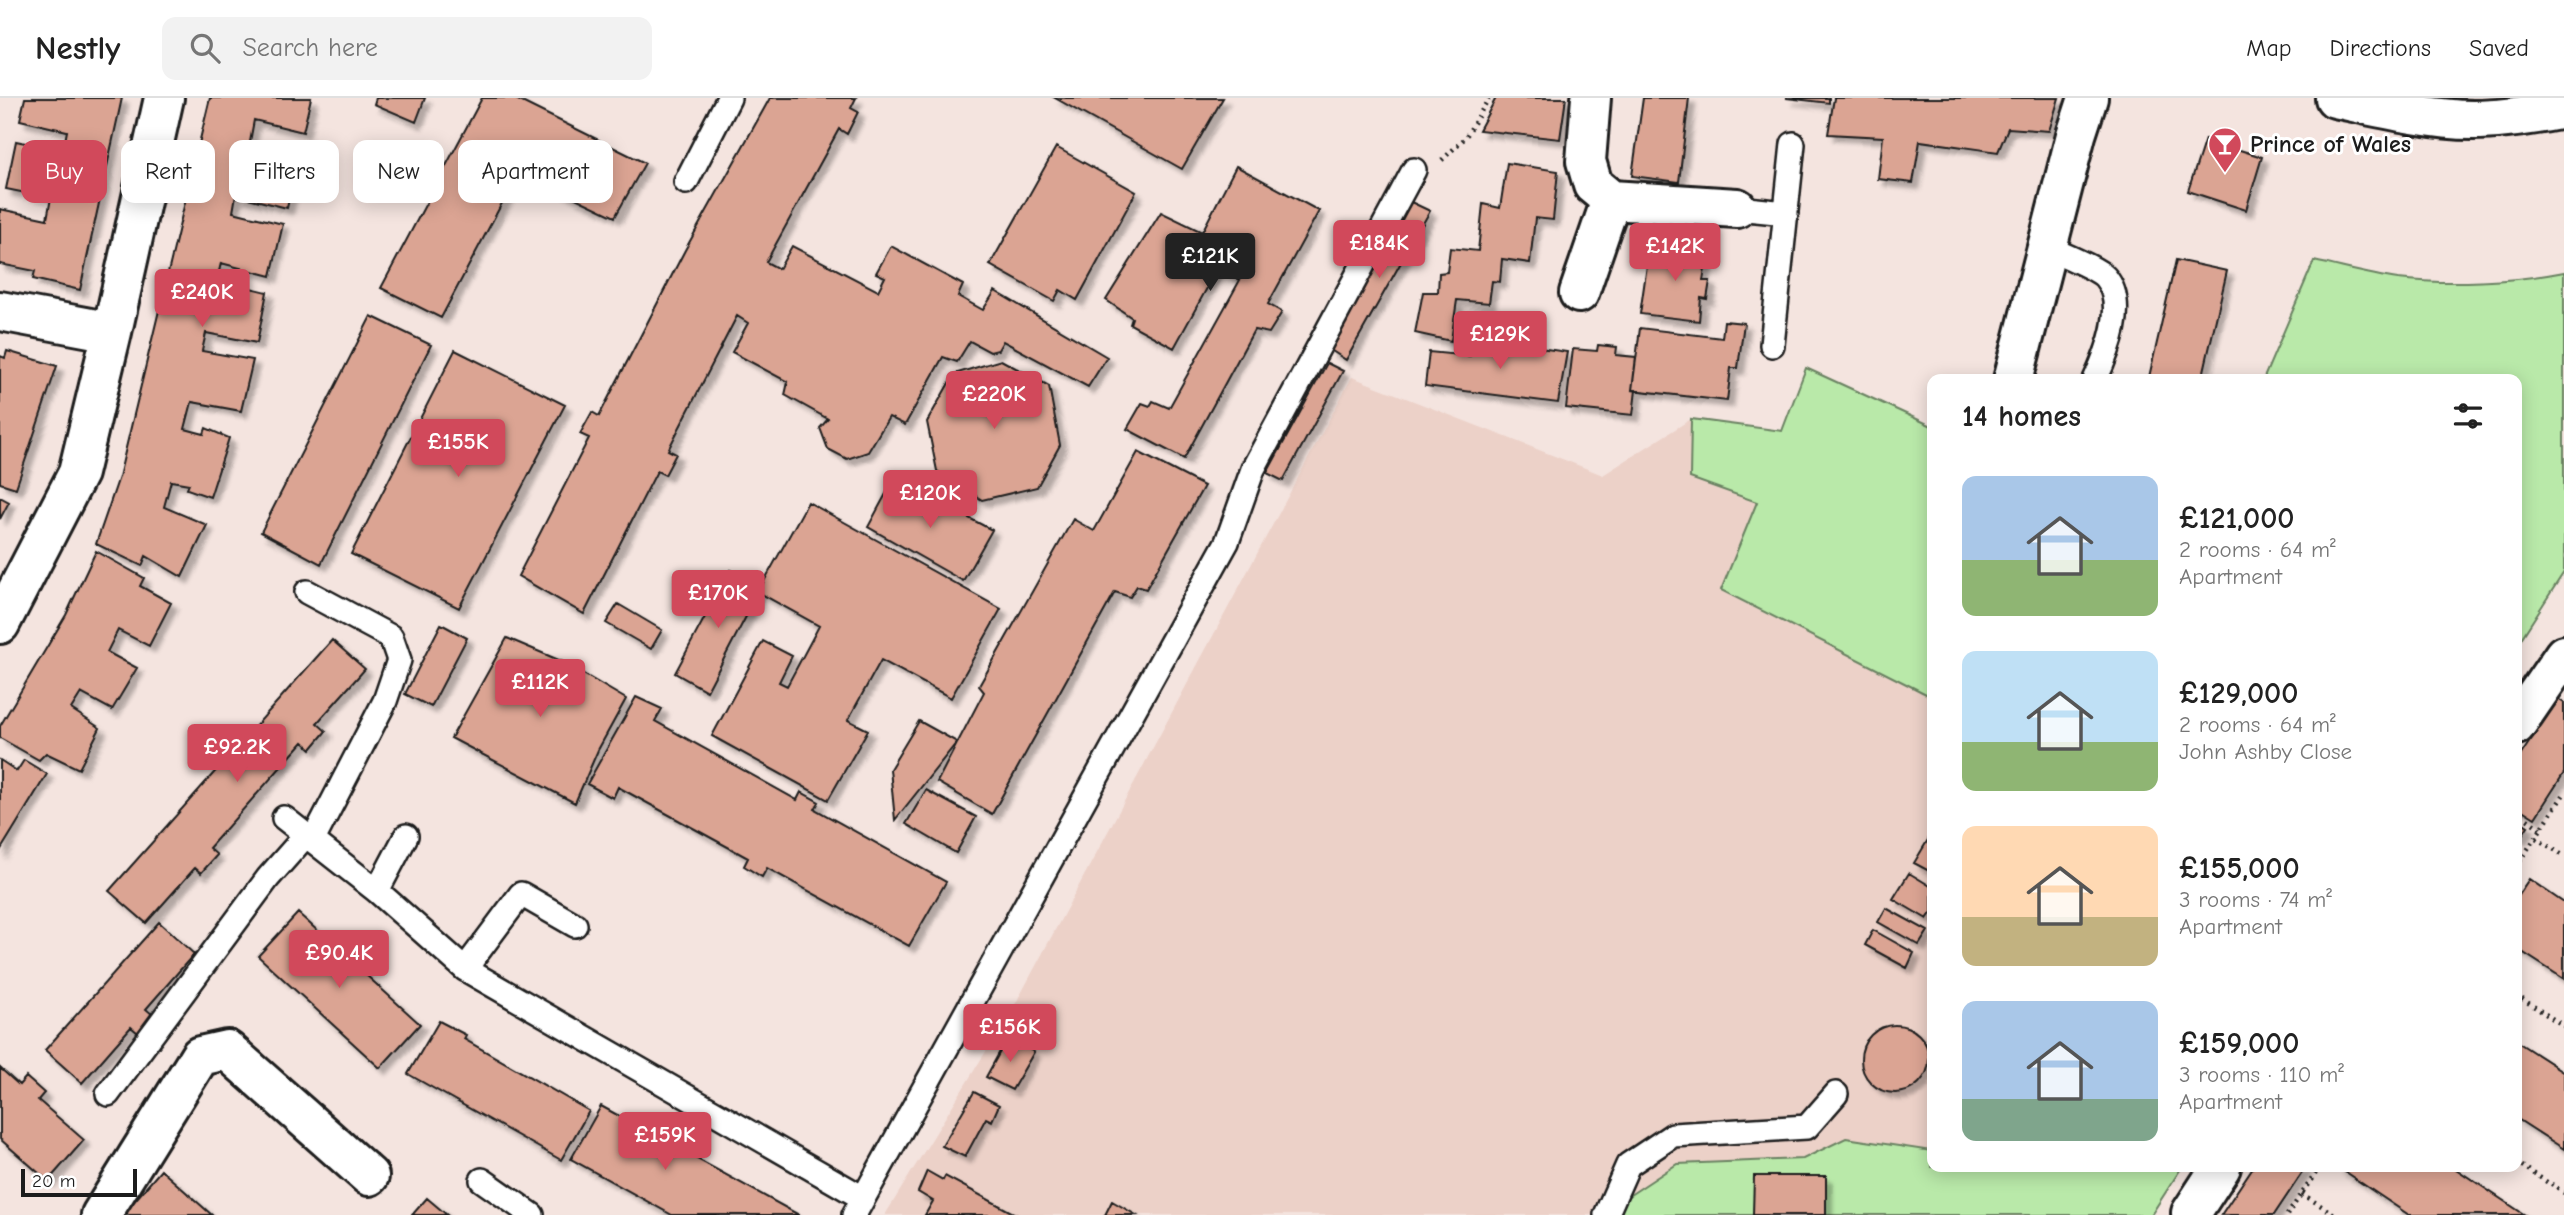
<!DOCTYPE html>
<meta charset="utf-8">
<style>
body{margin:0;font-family:"Comic Neue",sans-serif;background:#f2f2f2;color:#222;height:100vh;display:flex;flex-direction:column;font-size:26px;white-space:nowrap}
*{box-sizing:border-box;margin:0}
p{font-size:23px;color:#767676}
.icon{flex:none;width:38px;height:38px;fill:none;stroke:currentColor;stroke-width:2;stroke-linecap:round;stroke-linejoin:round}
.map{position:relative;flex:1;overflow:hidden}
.sheet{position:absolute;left:1927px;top:276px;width:595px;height:798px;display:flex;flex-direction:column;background:#fff;border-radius:14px;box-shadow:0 4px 18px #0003}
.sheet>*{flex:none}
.hud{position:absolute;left:21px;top:42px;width:665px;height:63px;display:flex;gap:14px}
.scale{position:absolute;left:21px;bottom:18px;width:116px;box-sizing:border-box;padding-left:7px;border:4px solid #1c1c1c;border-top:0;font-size:19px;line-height:24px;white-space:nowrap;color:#1c1c1c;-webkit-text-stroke:5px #fff;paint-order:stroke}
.price{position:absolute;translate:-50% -60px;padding:0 16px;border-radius:7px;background:#d1495b;color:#fff;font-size:23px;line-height:46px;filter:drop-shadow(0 2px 4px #0008)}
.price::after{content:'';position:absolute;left:50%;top:42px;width:21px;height:16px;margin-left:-10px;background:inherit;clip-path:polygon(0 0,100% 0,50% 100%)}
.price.active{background:#222;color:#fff}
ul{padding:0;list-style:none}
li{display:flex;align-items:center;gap:21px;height:175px;padding:0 35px}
li span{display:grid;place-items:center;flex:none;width:196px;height:140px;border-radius:14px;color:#555}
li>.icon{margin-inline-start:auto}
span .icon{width:84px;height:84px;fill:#fffc;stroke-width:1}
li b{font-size:30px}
h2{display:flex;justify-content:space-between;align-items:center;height:84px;padding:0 35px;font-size:30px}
.tag{padding:0 24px;border-radius:14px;background:#fff;box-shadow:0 4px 18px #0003;font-size:24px;line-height:63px}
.tag.active{background:#d1495b;color:#fff}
header{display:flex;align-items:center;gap:42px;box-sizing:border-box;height:98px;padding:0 35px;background:#fff;border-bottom:2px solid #e0e0e0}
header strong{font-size:33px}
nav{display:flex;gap:38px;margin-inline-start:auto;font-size:24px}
.search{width:490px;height:63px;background:#f2f2f2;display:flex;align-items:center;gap:18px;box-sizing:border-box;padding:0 24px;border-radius:14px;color:#767676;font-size:26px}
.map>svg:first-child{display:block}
.built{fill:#ecd1c8}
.green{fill:#b9e9a9;stroke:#6a8262;stroke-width:2}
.building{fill:#dba493;stroke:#1c1c1c;stroke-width:2;filter:url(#shadow)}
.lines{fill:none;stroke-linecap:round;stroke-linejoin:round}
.lane-casing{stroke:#1c1c1c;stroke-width:28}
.street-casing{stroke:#1c1c1c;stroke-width:44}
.path{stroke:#1c1c1c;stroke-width:4.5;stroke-dasharray:2 5;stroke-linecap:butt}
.lane{stroke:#fff;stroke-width:23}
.street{stroke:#fff;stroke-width:38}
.labels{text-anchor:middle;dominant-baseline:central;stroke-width:6;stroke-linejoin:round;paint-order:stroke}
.poi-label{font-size:24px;font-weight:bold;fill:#1c1c1c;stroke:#fff;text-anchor:start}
</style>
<header>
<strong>Nestly</strong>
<div class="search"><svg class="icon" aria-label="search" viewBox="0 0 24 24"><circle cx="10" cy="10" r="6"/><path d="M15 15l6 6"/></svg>Search here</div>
<nav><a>Map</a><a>Directions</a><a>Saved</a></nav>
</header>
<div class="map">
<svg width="2564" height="1117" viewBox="0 0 2564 1117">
<defs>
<filter id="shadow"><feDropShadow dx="6" dy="6" stdDeviation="2" flood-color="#0004"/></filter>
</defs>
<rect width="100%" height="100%" fill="#f4e4df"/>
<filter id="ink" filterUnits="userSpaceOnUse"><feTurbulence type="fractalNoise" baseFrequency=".0143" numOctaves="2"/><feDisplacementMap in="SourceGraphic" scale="14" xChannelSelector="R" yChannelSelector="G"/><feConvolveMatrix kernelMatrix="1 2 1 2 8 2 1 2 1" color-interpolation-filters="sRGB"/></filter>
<g filter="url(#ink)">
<!-- built -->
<path class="built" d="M 1352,279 L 1603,377 L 1691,321 L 1690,380 L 1757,404 L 1721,493 L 1932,599 L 1932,1053 L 1846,1040 L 1803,1061 L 1677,1066 L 1624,1101 L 1620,1117 L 885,1117 L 1017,903 Z"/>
<!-- green -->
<path class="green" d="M 2314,163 C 2342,169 2370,177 2398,181 C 2449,187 2513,184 2564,174 L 2564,474 L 2517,547 L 2516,282 L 2263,282 Z
M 1806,270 L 1932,328 L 1932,599 L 1721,492 L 1757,404 L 1690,380 L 1691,321 L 1782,333 Z
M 1846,1040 L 1932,1053 L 1932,1069 L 2182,1069 L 2151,1117 L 1620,1117 L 1624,1101 L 1677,1066 L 1803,1061 Z"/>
<!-- building -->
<path class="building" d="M 25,0 L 122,0 L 80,192 L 33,181 L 35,173 L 0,166 L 0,111 L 47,121 L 51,100 L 6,91 L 16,43 L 63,53 L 67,33 L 20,22 Z
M 210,0 L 311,0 L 303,34 L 254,22 L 250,44 L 299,57 L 287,110 L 236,97 L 233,114 L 283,126 L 271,178 L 221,165 L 217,182 L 267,194 L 257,245 L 206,235 L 202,253 L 253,262 L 241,313 L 192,304 L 185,331 L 204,336 L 206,330 L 229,340 L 210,399 L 187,391 L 189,386 L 171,383 L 164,409 L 207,427 L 182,479 L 146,458 L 142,468 L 96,446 L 119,379 Z
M 376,0 L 425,0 L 416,24 L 374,6 Z
M 482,0 L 514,0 L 645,65 L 615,119 L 519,73 L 441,220 L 381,190 Z
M 770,0 L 856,0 L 851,10 L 858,14 L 847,36 L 839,31 L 766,164 L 779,171 L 792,148 L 878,193 L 885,179 L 876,175 L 891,148 L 963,187 L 958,198 L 983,212 L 995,193 L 1107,259 L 1088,289 L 1003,243 L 998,252 L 990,254 L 970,243 L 957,264 L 943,259 L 905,327 L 889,319 L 868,354 L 847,361 L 828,351 L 820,330 L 828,321 L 785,297 L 788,284 L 732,254 L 748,225 L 737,218 L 668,352 L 676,356 L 665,377 L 657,373 L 584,516 L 518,478 L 589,340 L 580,336 L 592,314 L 599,318 L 685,152 Z
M 1055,0 L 1223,0 L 1182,71 Z
M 1496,0 L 1566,0 L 1560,41 L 1479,32 Z
M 1643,0 L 1689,0 L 1679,84 L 1632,78 Z
M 1786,0 L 1829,0 L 1829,5 Z
M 1834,0 L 2059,0 L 2049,33 L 2008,30 L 1998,54 L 1920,43 L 1913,85 L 1878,81 L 1883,39 L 1828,36 Z
M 2205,41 L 2262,59 L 2246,112 L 2188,93 Z
M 1056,49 L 1136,94 L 1077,202 L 1060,192 L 1054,203 L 990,167 Z
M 1507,65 L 1558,73 L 1553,122 L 1535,120 L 1530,165 L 1502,161 L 1500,184 L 1492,183 L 1489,205 L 1457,202 L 1451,243 L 1415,235 L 1423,194 L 1438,194 L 1439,175 L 1447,174 L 1450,150 L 1478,153 L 1483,106 L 1500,110 Z
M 1236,68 L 1319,113 L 1268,206 L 1282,214 L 1269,235 L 1254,232 L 1184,361 L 1127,331 L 1142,305 L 1150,308 L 1153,303 L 1169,310 L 1240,182 L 1218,170 L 1174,250 L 1130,226 L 1132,220 L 1106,202 L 1161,114 L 1202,134 Z
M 1411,104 L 1430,113 L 1346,262 L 1329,251 Z
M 1650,146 L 1708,152 L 1703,183 L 1710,183 L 1707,201 L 1701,200 L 1699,223 L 1640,216 Z
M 2176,162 L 2227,173 L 2202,282 L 2162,282 L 2149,279 Z
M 371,218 L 431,247 L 321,466 L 261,434 Z
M 1724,223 L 1744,225 L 1738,270 L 1731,270 L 1727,303 L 1632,292 L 1640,230 L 1722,240 Z
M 1473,240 L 1567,254 L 1558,305 L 1425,288 L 1429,254 L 1470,258 Z
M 1598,247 L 1617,249 L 1616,257 L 1636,259 L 1632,292 L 1636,292 L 1633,317 L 1566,310 L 1573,251 L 1597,253 Z
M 455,252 L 565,307 L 459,510 L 351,456 Z
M 7,253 L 57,268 L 16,390 L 0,385 L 0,258 L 5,260 Z
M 1001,262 L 1049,288 L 1060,347 L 1037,389 L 982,402 L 937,373 L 927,324 L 954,276 Z
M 1327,265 L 1343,273 L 1283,383 L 1267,375 Z
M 1138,354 L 1204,388 L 1146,491 L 1137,488 L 1130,499 L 1115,494 L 992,716 L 937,684 L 984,594 L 979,588 L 1073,421 L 1094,433 Z
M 894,381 L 992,432 L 963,483 L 868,429 Z
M 0,399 L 9,404 L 0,421 Z
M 808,404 L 1001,511 L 951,600 L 881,562 L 848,622 L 868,632 L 828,702 L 712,638 L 763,543 L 792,558 L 779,584 L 787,588 L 819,528 L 758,494 Z
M 96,453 L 144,480 L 140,488 L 171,505 L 149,548 L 118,532 L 107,554 L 137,570 L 112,612 L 81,595 L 71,611 L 100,630 L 79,671 L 46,655 L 39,662 L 0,640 L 0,628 L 66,517 Z
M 730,472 L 762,488 L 707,593 L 675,575 Z
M 618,506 L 662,532 L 651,551 L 606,525 Z
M 441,526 L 467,540 L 431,609 L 405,596 Z
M 507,540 L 561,563 L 626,601 L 598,652 L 575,705 L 451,640 Z
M 332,542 L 365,571 L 317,625 L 326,633 L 311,651 L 303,644 L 209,750 L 217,757 L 201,775 L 195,770 L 146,825 L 109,793 Z
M 636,599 L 662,611 L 655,623 L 797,702 L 801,694 L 819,704 L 815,711 L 946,784 L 909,848 L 767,770 L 762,779 L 744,768 L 748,760 L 618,689 L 613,700 L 587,686 Z
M 2558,601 L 2564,605 L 2564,675 L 2535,720 L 2516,708 L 2516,664 Z
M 919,623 L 957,644 L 895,722 L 890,671 Z
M 0,662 L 17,673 L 24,662 L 47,676 L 0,753 Z
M 926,692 L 976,719 L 956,755 L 906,726 Z
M 2516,720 L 2528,728 L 2520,740 L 2516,737 Z
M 1932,735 L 1932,768 L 1929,773 L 1914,765 Z
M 1909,775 L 1932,789 L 1932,814 L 1927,821 L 1893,801 Z
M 2529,781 L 2564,805 L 2564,881 L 2516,850 L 2516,800 Z
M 1886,810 L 1928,833 L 1919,847 L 1878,824 Z
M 298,815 L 420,926 L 380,970 L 258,858 Z
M 159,824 L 194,856 L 146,911 L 153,917 L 138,935 L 131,929 L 82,985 L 45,952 Z
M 1873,832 L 1914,855 L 1907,870 L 1865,847 Z
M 439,923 L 466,937 L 464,941 L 589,1013 L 561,1062 L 408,976 Z
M1861 961a34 34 0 1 1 68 0a34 34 0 1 1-68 0Z
M 1008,939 L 1034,954 L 1012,992 L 986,979 Z
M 2516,943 L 2564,974 L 2564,1051 L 2516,1020 Z
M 0,970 L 19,987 L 26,979 L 44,995 L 38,1002 L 84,1042 L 48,1083 L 0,1041 Z
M 974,994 L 999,1007 L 992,1023 L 986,1020 L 965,1059 L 942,1048 Z
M 601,1008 L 799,1117 L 672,1117 L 571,1061 Z
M 2253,1069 L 2306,1069 L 2274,1117 L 2221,1117 Z
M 2453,1069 L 2525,1117 L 2409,1117 L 2339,1070 Z
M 161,1072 L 212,1117 L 128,1117 L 125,1114 Z
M 927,1073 L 943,1082 L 945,1078 L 1017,1117 L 925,1117 L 933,1103 L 918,1094 Z
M 1754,1078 L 1826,1078 L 1826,1117 L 1753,1117 Z
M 427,1100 L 447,1117 L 412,1117 Z
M 1112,1103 L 1136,1117 L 1105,1117 Z"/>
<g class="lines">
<!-- lane casing -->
<g class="lane-casing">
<path id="lane" d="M 686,84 L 729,0
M 1737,110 L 1786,115
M 2047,149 C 2059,155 2097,170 2105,179 C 2128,206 2108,254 2095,282
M 1772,247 L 1793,46
M 307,494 L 391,539 L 399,562 L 385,603 L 313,742
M 284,720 L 377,793 L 465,871 L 863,1100
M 377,793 L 406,738
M 465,871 L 521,796 L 575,827
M 108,996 L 268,780 L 306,737
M 482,1082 L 532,1117
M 854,1117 L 1227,444 L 1253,371 L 1414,72
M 1606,1117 L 1628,1067 L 1673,1037 L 1807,1029 L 1836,996"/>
</g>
<!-- street casing -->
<g class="street-casing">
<path id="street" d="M 1591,0 L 1586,63 L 1593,87 L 1611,102 L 1737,110
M 2335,0 C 2377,9 2430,22 2473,22 C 2503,22 2534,17 2564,11
M 1579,195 L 1611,102
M 0,213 L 112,234
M 2013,282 L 2076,37 L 2088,0
M 0,526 L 78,375 L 112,234 L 164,0
M 2516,627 L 2564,557
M 2191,1115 L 2221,1069
M 101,1117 L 200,958 L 227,952 L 369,1078"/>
</g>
<!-- path -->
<path class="path" d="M 1442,62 L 1465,40 L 1489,0
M 2516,713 L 2541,731
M 2536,740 L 2564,758
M 2516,769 L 2564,696
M 2516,897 L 2564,928
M 2516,1064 L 2564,1095
M 2302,1096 L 2336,1117
M 2287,1117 L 2320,1069"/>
<!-- lane -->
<use href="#lane" class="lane"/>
<!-- street -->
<use href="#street" class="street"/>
</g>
</g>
<!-- icons -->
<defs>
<g id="bar-pin" transform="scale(1.75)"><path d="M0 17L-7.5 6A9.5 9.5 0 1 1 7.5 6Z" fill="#d1495b" stroke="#fff"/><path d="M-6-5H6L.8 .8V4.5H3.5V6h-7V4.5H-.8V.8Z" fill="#fff"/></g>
</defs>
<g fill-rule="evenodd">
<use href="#bar-pin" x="2225" y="46"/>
</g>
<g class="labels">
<!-- poi labels -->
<g class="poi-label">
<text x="2250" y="46">Prince of Wales</text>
</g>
</g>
</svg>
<div class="scale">20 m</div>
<b class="price" style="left:1379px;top:182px">£184K</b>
<b class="price" style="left:1675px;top:185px">£142K</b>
<b class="price active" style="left:1210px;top:195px">£121K</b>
<b class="price" style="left:202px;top:231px">£240K</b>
<b class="price" style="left:1500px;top:273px">£129K</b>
<b class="price" style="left:994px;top:333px">£220K</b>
<b class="price" style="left:458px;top:381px">£155K</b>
<b class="price" style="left:930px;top:432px">£120K</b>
<b class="price" style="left:718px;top:532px">£170K</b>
<b class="price" style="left:540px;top:621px">£112K</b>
<b class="price" style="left:237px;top:686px">£92.2K</b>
<b class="price" style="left:339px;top:892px">£90.4K</b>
<b class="price" style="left:1010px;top:966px">£156K</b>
<b class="price" style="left:665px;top:1074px">£159K</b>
<div class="hud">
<a class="tag active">Buy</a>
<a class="tag">Rent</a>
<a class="tag">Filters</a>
<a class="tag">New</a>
<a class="tag">Apartment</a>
</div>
<section class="sheet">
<h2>14 homes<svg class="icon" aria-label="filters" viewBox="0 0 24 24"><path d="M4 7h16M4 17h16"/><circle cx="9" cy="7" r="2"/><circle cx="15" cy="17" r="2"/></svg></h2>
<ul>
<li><span style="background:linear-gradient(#a9c7e8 60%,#8fb573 0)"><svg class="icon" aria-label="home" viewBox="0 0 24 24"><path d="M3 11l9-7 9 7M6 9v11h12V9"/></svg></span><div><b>£121,000</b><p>2 rooms · 64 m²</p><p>Apartment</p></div></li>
<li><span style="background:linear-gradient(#bfe0f5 65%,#8fb573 0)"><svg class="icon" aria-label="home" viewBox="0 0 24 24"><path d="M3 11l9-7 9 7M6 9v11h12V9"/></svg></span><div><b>£129,000</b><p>2 rooms · 64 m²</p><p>John Ashby Close</p></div></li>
<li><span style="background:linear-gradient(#ffd9b3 65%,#c2b280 0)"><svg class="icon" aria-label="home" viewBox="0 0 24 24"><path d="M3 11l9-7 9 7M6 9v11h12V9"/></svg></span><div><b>£155,000</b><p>3 rooms · 74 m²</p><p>Apartment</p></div></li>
<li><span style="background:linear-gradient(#a9c7e8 70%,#7fa58c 0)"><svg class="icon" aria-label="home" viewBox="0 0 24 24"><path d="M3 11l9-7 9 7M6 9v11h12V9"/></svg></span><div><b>£159,000</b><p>3 rooms · 110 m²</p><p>Apartment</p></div></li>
</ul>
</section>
</div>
